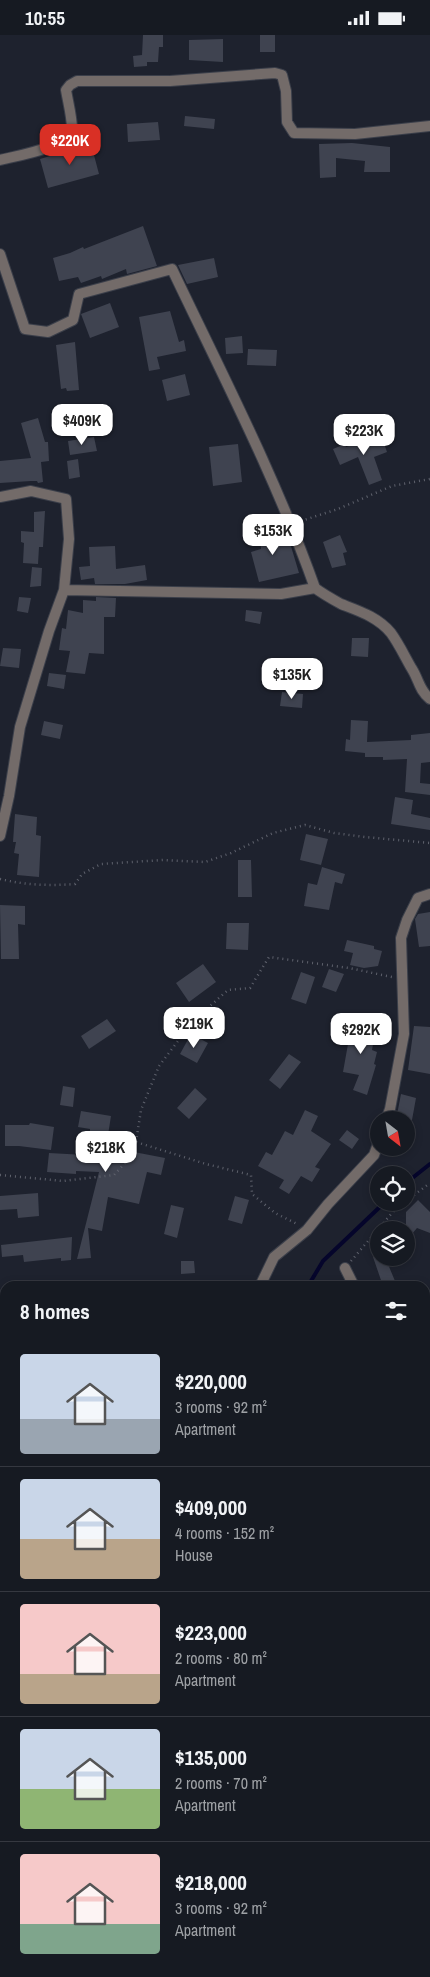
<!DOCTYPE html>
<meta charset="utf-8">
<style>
body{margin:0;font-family:"Archivo Narrow",sans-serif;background:#1f232a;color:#f1f3f6;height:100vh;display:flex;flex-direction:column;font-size:19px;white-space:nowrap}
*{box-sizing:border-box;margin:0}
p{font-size:16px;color:#9ea1a5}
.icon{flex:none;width:28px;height:28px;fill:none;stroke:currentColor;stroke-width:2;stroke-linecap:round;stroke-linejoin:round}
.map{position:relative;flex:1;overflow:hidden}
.drawer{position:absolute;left:0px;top:1246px;width:430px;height:696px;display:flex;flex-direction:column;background:#161a22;border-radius:15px 15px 0 0;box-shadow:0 2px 8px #0003,0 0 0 1px #353840}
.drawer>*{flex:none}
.needle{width:32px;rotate:149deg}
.controls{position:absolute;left:370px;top:1076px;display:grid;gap:10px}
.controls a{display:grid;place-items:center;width:45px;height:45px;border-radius:50%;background:#161a22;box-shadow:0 2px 8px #0003,0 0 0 1px #353840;font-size:25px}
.price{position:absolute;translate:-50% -42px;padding:0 11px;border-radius:10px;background:#fff;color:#222;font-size:16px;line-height:32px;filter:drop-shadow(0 1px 2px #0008)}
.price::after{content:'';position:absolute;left:50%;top:30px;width:15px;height:11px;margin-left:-8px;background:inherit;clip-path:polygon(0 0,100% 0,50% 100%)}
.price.on{background:#d93025;color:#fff}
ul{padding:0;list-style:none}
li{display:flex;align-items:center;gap:15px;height:125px;padding:0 20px}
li+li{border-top:1px solid #353840}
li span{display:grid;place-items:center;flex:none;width:140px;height:100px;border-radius:5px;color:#555}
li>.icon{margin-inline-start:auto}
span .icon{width:60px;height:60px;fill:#fffc;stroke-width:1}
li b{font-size:21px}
h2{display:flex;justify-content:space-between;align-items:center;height:60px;padding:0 20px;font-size:21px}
.status{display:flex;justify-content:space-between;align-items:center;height:35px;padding:0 25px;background:#161a22;direction:ltr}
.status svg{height:14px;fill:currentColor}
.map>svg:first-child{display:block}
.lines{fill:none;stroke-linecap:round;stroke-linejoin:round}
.stream{stroke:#05052b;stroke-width:4}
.building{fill:#3f4350}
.street-casing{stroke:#3b3f4a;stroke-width:12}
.primary-casing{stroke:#3b3f4a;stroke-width:15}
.path{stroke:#5f626d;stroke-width:2.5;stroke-dasharray:1 4;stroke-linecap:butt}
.street{stroke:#736b69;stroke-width:10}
.primary{stroke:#c6b5b0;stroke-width:12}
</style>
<div class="status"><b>10:55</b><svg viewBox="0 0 49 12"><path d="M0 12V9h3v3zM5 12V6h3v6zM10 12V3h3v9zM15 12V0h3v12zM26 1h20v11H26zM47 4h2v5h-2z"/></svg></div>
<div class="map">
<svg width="430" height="1942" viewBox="0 0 430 1942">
<rect width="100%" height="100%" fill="#1e222e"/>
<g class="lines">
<!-- stream -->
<path class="stream" d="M 406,1148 L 430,1129
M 308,1251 L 323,1226 L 384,1168
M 101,1942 L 105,1938"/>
</g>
<!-- building -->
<path class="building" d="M 143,0 L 163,0 L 163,12 L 159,12 L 158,27 L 147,27 L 147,31 L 134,32 L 133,21 L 142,20 Z
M 260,0 L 275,0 L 275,17 L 260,17 Z
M 223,4 L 223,27 L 189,25 L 189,5 Z
M 185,81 L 215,84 L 214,94 L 184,91 Z
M 158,87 L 160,105 L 128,107 L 127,89 Z
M 352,108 L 390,112 L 390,137 L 364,137 L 365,126 L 336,123 L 336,142 L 320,143 L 319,109 Z
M 91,109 L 99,139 L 48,153 L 40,124 Z
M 143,191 L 157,231 L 127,239 L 126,234 L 102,244 L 101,241 L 81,248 L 78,242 L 59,246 L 53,223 L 70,218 L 83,212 L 84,214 Z
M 214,223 L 218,242 L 187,249 L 178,230 Z
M 110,268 L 119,292 L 90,303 L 81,279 Z
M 170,276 L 179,307 L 184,305 L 186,316 L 157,322 L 160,334 L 149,336 L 139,282 Z
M 242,301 L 243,318 L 226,319 L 225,303 Z
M 75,307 L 79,355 L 67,356 L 66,353 L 61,354 L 56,310 Z
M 248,314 L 277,315 L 276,331 L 247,330 Z
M 185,339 L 190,360 L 167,366 L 162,345 Z
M 38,383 L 45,407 L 48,407 L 49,426 L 41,427 L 43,447 L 38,448 L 37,446 L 31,446 L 0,448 L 0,426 L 31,423 L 21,388 Z
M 381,400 L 387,417 L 374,422 L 382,445 L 369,450 L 358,422 L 340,430 L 333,414 L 345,409 L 346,412 Z
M 94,402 L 97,416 L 70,420 L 68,406 Z
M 238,409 L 242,447 L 213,451 L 209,412 Z
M 78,424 L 80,442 L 69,444 L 67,426 Z
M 45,476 L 43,512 L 39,512 L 38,529 L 23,528 L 24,508 L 21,507 L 21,496 L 34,497 L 34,477 Z
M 278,490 L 280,510 L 290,508 L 299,538 L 259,547 L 251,517 L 261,514 L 259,491 Z
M 340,500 L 347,517 L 343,518 L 346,530 L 332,533 L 323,507 Z
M 115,511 L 116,534 L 145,530 L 147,545 L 125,549 L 95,549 L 94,543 L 81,545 L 79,532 L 90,531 L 89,512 Z
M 32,532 L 42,533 L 41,551 L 30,552 Z
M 19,562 L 31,563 L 28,578 L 17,576 Z
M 96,562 L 116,563 L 115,582 L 104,582 L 104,619 L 89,618 L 85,639 L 66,637 L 70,616 L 59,615 L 62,593 L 66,594 L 68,575 L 83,578 L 83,565 L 96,566 Z
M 246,575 L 262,577 L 260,589 L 245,586 Z
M 352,603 L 369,603 L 368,622 L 351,621 Z
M 3,613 L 21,614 L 19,633 L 0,631 Z
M 49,638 L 66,640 L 64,654 L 47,651 Z
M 282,657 L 303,659 L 302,673 L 280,671 Z
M 351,685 L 368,686 L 367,707 L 411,705 L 411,700 L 430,698 L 430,727 L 421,728 L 420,748 L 430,749 L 430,760 L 405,757 L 407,724 L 383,725 L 383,722 L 365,722 L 365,718 L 345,716 L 346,704 L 350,705 Z
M 44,686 L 63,690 L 60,704 L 41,700 Z
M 395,762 L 413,765 L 411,779 L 430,783 L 430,795 L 391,789 Z
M 15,779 L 37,782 L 36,800 L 41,801 L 39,842 L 17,840 L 19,819 L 14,818 L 16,807 L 13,807 Z
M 306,799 L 328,804 L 321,830 L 300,825 Z
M 238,825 L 251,825 L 252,862 L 238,862 Z
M 322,832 L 345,839 L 342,849 L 335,847 L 329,875 L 304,871 L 308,848 L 317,850 Z
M 0,870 L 25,871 L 25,890 L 18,889 L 19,924 L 1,924 Z
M 430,877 L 430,911 L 419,912 L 415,884 L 418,879 Z
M 227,888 L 249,888 L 248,915 L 226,914 Z
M 347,905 L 374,911 L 374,914 L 382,916 L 378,931 L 364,933 L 350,930 L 353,918 L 344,916 Z
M 203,929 L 216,947 L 189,967 L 176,948 Z
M 329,934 L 344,939 L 336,957 L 322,952 Z
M 301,937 L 315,942 L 306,969 L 291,964 Z
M 107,984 L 116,996 L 89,1014 L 81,1001 Z
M 364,984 L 377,987 L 372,1015 L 377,1017 L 374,1029 L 376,1030 L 367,1060 L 353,1055 L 359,1040 L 343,1037 L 348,1009 L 343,1008 L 348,991 L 362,994 Z
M 414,991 L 430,992 L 430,1039 L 408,1035 Z
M 191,999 L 208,1008 L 197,1028 L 180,1019 Z
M 289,1019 L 301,1027 L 280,1054 L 269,1045 Z
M 63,1051 L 75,1053 L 73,1072 L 60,1070 Z
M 195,1053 L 207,1064 L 189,1084 L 177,1073 Z
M 401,1059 L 416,1063 L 412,1085 L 396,1085 Z
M 305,1075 L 318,1081 L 311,1096 L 331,1109 L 315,1132 L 320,1134 L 312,1147 L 301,1141 L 289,1159 L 279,1153 L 284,1145 L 258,1131 L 266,1117 L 272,1120 L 285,1096 L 293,1100 Z
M 81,1076 L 111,1081 L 108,1100 L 110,1100 L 109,1119 L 133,1120 L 134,1117 L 165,1123 L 161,1140 L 147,1137 L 139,1169 L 108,1162 L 102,1196 L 88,1193 L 91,1223 L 77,1224 L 99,1137 L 76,1136 L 76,1139 L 47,1137 L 49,1118 L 85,1120 L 85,1118 L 89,1118 L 90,1094 L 78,1092 Z
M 30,1088 L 54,1092 L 51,1115 L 19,1111 L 5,1111 L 5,1090 L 29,1090 Z
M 347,1095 L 359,1104 L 352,1114 L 339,1105 Z
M 38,1158 L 39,1181 L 18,1183 L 17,1174 L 0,1175 L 0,1161 Z
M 235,1161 L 249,1165 L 242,1189 L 228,1185 Z
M 418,1165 L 430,1177 L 430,1198 L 417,1193 L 406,1206 L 406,1177 Z
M 171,1170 L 184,1173 L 177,1203 L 164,1199 Z
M 72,1202 L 71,1225 L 61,1226 L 61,1223 L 24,1227 L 23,1220 L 2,1222 L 1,1210 Z
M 373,1222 L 385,1222 L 395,1246 L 383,1251 Z
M 181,1226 L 194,1226 L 195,1238 L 181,1239 Z"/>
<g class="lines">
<!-- street casing -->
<g class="street-casing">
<path id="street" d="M 0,125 C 16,121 70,112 72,94 C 72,82 68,67 66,55 L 70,50 L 77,46 L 170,46 L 275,38 L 282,40 L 286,56 L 287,87 L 294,98 L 355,99 L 430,91
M 0,219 L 25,294 L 48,297 L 73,285 L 79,259 L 172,234 C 222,339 276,443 315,553
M 0,462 L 31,456 L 66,464 L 69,504 L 64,555 L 49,596 L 20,692 L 9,761 L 0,801
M 64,555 L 281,559 L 315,553 C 323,559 332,564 341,569 C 359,576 378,582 391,598 C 399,609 405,622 412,634 C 419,645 419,655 430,664
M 386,1085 L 390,1074 L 404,999 L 401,903 L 407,885 L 418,863 L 430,859
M 345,1233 L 354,1251
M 260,1251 L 274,1222 L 307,1195 L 328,1169 L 374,1120 L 379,1106
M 425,1346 L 430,1357
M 0,1423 L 5,1423
M 425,1714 L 430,1715
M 379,1942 L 380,1942"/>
</g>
<!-- primary casing -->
<g class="primary-casing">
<path id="primary" d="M 0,1807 L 5,1808
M 0,1839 L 5,1839
M 425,1864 L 430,1864
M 425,1887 L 430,1888"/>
</g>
<!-- path -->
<path class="path" d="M 301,486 L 338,474 L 392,451 L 430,444
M 0,844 C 25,850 49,851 75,849 L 82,839 L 101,829 L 163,825 L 205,827 L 231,818 L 273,798 L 305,790 L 334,798 L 365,802 L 430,808
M 136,1107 L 141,1075 L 159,1031 L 193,986 L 228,955 L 250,953 L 269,922 L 349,933 L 392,942
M 0,1140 L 63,1146 L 114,1140 L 126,1127 L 136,1107 L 206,1129 L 251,1140 L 252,1159 L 275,1178 L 297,1189
M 406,1166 L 430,1148
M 351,1226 L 398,1171 L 404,1168
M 425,1526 L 430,1526"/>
<!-- street -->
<use href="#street" class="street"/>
<!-- primary -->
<use href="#primary" class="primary"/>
</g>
</svg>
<div class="controls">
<a><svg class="needle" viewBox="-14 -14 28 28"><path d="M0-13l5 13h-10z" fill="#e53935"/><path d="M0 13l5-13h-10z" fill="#9ea1a5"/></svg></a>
<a><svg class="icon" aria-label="locate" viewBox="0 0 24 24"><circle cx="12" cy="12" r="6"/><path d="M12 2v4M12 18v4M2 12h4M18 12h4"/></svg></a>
<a><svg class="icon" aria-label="layers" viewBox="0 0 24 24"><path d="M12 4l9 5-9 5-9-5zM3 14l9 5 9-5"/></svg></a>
</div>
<b class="price on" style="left:70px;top:131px">$220K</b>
<b class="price" style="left:82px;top:411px">$409K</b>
<b class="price" style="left:364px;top:421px">$223K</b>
<b class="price" style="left:273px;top:521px">$153K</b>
<b class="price" style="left:292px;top:665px">$135K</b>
<b class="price" style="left:194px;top:1014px">$219K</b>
<b class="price" style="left:361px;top:1020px">$292K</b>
<b class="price" style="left:106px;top:1138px">$218K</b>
<section class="drawer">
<h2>8 homes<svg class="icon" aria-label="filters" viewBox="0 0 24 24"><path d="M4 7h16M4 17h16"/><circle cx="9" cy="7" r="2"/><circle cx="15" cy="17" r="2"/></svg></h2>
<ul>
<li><span style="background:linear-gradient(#c9d6e8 65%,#9aa5b1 0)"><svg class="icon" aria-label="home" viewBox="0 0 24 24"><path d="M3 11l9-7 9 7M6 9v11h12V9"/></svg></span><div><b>$220,000</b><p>3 rooms · 92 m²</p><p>Apartment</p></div></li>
<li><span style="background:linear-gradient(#c9d6e8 60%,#b9a48a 0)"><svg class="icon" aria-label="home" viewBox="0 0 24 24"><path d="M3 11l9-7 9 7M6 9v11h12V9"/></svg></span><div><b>$409,000</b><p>4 rooms · 152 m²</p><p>House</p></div></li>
<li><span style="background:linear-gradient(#f6c9c9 70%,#b9a48a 0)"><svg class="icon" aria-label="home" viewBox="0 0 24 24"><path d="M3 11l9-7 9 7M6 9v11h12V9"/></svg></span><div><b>$223,000</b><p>2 rooms · 80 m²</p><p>Apartment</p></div></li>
<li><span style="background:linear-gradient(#c9d6e8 60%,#8fb573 0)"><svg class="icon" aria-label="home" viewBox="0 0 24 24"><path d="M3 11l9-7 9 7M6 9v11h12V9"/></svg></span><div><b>$135,000</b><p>2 rooms · 70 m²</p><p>Apartment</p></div></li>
<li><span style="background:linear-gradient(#f6c9c9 70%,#7fa58c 0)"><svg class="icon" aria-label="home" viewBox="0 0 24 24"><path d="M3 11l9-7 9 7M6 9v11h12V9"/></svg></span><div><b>$218,000</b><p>3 rooms · 92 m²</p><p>Apartment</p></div></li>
</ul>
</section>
</div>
